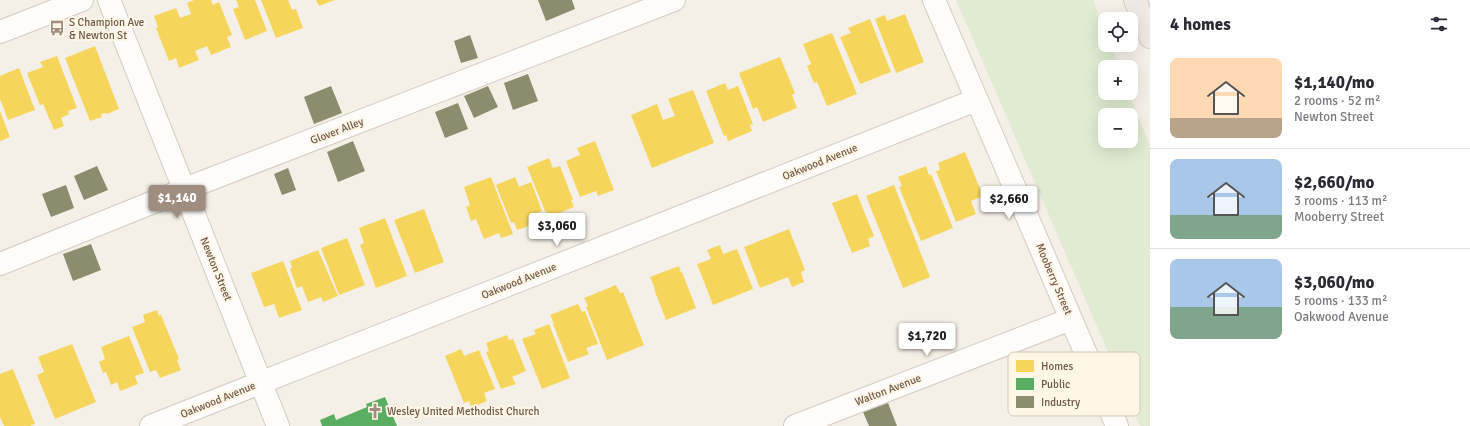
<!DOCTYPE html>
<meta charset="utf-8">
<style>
body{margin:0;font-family:Signika,sans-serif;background:#f7f7f7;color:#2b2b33;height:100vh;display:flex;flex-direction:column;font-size:15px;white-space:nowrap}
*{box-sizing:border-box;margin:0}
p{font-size:13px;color:#7c7c81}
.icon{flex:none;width:22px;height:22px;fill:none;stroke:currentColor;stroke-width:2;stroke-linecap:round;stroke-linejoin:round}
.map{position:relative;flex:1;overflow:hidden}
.sheet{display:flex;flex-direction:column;background:#fff;width:320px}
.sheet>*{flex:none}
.fabs{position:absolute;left:1098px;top:12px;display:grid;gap:8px}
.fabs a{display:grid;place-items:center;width:40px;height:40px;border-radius:8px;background:#fff;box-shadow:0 4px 16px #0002;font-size:20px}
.price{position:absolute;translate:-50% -34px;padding:0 9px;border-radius:4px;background:#fff;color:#222;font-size:13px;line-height:26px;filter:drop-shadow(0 1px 2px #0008)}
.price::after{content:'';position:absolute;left:50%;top:24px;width:12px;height:9px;margin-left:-6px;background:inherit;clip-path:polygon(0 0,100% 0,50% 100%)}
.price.on{background:#9f8e80;color:#fff}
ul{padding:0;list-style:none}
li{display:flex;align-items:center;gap:12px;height:100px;padding:0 20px}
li+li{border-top:1px solid #e1e1e2}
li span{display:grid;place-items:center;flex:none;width:112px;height:80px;border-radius:8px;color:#555}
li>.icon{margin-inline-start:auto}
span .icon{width:48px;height:48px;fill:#fffc;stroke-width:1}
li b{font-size:17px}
h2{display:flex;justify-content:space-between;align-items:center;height:48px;padding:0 20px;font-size:17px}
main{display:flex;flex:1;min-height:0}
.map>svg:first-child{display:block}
.green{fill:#e0ebd2;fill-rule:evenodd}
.homes{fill:#f6d55c}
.public{fill:#5aae61}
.industry{fill:#8c8c6e}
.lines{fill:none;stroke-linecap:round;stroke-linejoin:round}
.minor-casing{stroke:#d3cbc2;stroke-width:24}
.highway-casing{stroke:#d4cbc4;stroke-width:24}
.minor{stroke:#fefdfb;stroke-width:22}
.highway{stroke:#efe8e3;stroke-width:22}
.labels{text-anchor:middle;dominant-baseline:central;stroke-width:4;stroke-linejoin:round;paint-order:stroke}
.poi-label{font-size:11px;fill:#715949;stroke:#fef6e6;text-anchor:start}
.street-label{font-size:11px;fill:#715949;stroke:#fef6e6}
.key{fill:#fef6e6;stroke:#d4c7b7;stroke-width:1}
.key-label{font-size:11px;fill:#715949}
</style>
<main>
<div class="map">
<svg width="1150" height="426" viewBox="0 0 1150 426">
<rect width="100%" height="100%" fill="#f5f0e7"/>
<!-- green -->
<path class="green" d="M 956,0 L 1093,0 L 1105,30 L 1105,45 L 1111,45 L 1119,67 L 1105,67 L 1105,93 L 1129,93 L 1150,146 L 1150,426 L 1140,426 ZM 1105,115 L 1131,115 L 1131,141 L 1105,141 Z"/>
<!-- homes -->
<path class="homes" d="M 194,0 L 211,0 L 213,5 L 219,2 L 232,35 L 227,37 L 231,47 L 211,55 L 207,46 L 195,51 L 199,60 L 179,68 L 176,58 L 169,61 L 156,28 L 158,27 L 154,16 L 176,8 L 180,18 L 191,14 L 187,3 Z
M 236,0 L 255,0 L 267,31 L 245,40 L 233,9 L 239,7 Z
M 261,0 L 288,0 L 292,10 L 296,9 L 303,28 L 276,38 Z
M 316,0 L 335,0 L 319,6 Z
M 905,14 L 924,62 L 896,73 L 875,19 L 885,15 L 887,21 Z
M 870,19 L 891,72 L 860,84 L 840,37 L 851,33 L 848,28 Z
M 832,33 L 857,94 L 827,106 L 817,82 L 814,83 L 807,66 L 811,64 L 803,44 Z
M 95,46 L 119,109 L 107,114 L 106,113 L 101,114 L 102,117 L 90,121 L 65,58 Z
M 57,56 L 77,108 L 68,111 L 69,114 L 61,118 L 64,126 L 54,130 L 43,104 L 40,105 L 27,73 L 43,67 L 40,62 Z
M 780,57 L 795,93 L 792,95 L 797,108 L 763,122 L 757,107 L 753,109 L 739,73 Z
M 19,68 L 35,110 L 8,120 L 0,99 L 0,76 Z
M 725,83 L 728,90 L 738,86 L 753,124 L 750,125 L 752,131 L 728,141 L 726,135 L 724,136 L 706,91 Z
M 693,90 L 714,143 L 652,168 L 631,115 L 657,104 L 663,120 L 675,116 L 668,99 Z
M 0,111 L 10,137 L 0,141 Z
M 595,141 L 614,190 L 598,196 L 596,191 L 580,197 L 566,161 L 580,155 L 577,148 Z
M 965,152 L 983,196 L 971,201 L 976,214 L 956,222 L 936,171 L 940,170 L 938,163 Z
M 549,158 L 553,168 L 560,166 L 573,200 L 571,200 L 574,207 L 549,217 L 546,211 L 545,211 L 527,167 Z
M 926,166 L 929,175 L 931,174 L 953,228 L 921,241 L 899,187 L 902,186 L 898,177 Z
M 491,177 L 513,234 L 501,238 L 499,233 L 484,239 L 476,219 L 471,221 L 466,207 L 470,205 L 464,187 Z
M 515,177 L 519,187 L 531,182 L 542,211 L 536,213 L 540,222 L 517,230 L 514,222 L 511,223 L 496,185 Z
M 894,185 L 930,277 L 903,288 L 866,196 Z
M 857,194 L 874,236 L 868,239 L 870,246 L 852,253 L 832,203 Z
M 424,209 L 444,262 L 415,273 L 394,220 Z
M 385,218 L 407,276 L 376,288 L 360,245 L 364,243 L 359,228 Z
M 789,229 L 805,270 L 801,272 L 804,282 L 792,287 L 788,277 L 760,288 L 744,247 Z
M 347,238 L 365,285 L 339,295 L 321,248 Z
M 720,245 L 723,254 L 737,249 L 753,289 L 713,305 L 697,264 L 711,259 L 707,250 Z
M 318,250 L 338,296 L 323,302 L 321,297 L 308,302 L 302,286 L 297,288 L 290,269 L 292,268 L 290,261 Z
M 283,261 L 302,310 L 279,318 L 274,304 L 264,307 L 251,273 Z
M 679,266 L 681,273 L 682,272 L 696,308 L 666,320 L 654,289 L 655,289 L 650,277 Z
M 616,285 L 620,293 L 623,292 L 644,345 L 607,360 L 586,307 L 588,306 L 584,298 Z
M 578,304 L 582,312 L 585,311 L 598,344 L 586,348 L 589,354 L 568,362 L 553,324 L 554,324 L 550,315 Z
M 157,310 L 159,316 L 161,315 L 179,359 L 177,360 L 181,370 L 160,378 L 156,370 L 150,372 L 132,327 L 145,322 L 143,315 Z
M 549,324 L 570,378 L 542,389 L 522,339 L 536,334 L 534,330 Z
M 507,335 L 509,340 L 513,339 L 526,371 L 512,377 L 516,384 L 501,389 L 486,352 L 489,351 L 486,343 Z
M 129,336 L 144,373 L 135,376 L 138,384 L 120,391 L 117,382 L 111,385 L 106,372 L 103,373 L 99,362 L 105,359 L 101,347 Z
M 72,344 L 96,402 L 55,419 L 37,375 L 44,372 L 38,357 Z
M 461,349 L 464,356 L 479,350 L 495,389 L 484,393 L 487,401 L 471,408 L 469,401 L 464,403 L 445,356 Z
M 13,369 L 35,424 L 30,426 L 4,426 L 0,417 L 0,374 Z"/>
<!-- public -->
<path class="public" d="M 385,397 L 397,426 L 322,426 L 320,420 L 334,414 L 336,420 L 367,407 L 366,404 Z"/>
<!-- industry -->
<path class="industry" d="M 538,0 L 572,0 L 575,9 L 546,21 Z
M 470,35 L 478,58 L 461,63 L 454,41 Z
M 528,74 L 538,101 L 513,110 L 504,83 Z
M 331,86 L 342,113 L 314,124 L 304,97 Z
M 488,86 L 498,107 L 474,118 L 464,96 Z
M 458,103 L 468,129 L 445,138 L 435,112 Z
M 353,141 L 365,171 L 338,182 L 327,152 Z
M 97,166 L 108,190 L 84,200 L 74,176 Z
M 288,168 L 296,190 L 282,195 L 274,174 Z
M 66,185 L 74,208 L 51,217 L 42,194 Z
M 91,244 L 101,270 L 73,281 L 63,254 Z
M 888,403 L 897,426 L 869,426 L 863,412 Z"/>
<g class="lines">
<!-- minor casing -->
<g class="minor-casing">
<path id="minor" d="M 109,0 L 278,426
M 934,0 L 1117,426
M 0,32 L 82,0
M 0,264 L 203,182 L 674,0
M 151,426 L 976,100
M 795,426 L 1071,319"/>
</g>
<!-- highway casing -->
<g class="highway-casing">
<path id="highway" d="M 1135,0 L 1150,37"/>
</g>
<!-- minor -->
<use href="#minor" class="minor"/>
<!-- highway -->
<use href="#highway" class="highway"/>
</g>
<!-- icons -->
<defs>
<g id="bus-bare" transform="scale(1.2)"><path d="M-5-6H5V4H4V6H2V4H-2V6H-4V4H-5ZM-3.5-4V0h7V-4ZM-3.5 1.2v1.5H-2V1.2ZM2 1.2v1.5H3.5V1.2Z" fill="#9f8e80" stroke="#fef6e6" stroke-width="2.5" paint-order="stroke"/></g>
<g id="church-bare" transform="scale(1.2)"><path d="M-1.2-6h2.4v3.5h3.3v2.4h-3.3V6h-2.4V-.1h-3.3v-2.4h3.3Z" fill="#9f8e80" stroke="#fef6e6" stroke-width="2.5" paint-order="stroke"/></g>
</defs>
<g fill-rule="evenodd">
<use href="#bus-bare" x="57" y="28"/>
<use href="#church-bare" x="375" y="411"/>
</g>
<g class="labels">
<!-- poi labels -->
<g class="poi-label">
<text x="69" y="22">S Champion Ave<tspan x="69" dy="13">&amp; Newton St</tspan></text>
<text x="387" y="411">Wesley United Methodist Church</text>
</g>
<!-- street labels -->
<g class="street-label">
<text transform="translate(337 131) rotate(-21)">Glover Alley</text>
<text transform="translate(820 162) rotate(-22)">Oakwood Avenue</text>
<text transform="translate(216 269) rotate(68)">Newton Street</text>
<text transform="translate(1054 279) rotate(67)">Mooberry Street</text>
<text transform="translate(519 281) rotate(-22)">Oakwood Avenue</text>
<text transform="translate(888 390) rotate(-21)">Walton Avenue</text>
<text transform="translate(218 400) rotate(-22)">Oakwood Avenue</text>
</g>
</g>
<!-- legend -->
<rect x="1008" y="352" width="132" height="64" rx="6" class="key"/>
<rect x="1016" y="360" width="18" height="12" fill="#f6d55c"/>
<rect x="1016" y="378" width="18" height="12" fill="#5aae61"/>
<rect x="1016" y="396" width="18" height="12" fill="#8c8c6e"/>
<g class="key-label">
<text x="1041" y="370">Homes</text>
<text x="1041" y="388">Public</text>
<text x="1041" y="406">Industry</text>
</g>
</svg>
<div class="fabs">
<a><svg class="icon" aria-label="locate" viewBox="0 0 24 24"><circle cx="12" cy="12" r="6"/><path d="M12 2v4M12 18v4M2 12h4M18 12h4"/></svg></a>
<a>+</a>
<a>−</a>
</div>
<b class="price on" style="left:177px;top:219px">$1,140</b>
<b class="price" style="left:1009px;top:220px">$2,660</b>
<b class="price" style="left:557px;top:247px">$3,060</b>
<b class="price" style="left:927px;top:357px">$1,720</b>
</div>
<section class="sheet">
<h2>4 homes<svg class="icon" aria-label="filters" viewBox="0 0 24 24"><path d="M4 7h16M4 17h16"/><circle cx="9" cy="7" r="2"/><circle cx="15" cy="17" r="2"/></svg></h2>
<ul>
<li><span style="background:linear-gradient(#ffd9b3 75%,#b9a48a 0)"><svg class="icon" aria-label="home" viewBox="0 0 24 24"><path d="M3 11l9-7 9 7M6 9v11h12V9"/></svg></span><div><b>$1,140/mo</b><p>2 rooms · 52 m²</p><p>Newton Street</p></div></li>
<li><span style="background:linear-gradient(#a9c7e8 70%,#7fa58c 0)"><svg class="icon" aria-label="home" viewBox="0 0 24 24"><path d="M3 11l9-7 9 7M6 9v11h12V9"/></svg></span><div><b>$2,660/mo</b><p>3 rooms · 113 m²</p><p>Mooberry Street</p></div></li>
<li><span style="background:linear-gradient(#a9c7e8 60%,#7fa58c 0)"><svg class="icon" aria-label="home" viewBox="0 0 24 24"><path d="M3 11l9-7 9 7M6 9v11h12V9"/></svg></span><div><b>$3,060/mo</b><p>5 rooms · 133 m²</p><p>Oakwood Avenue</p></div></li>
</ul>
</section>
</main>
